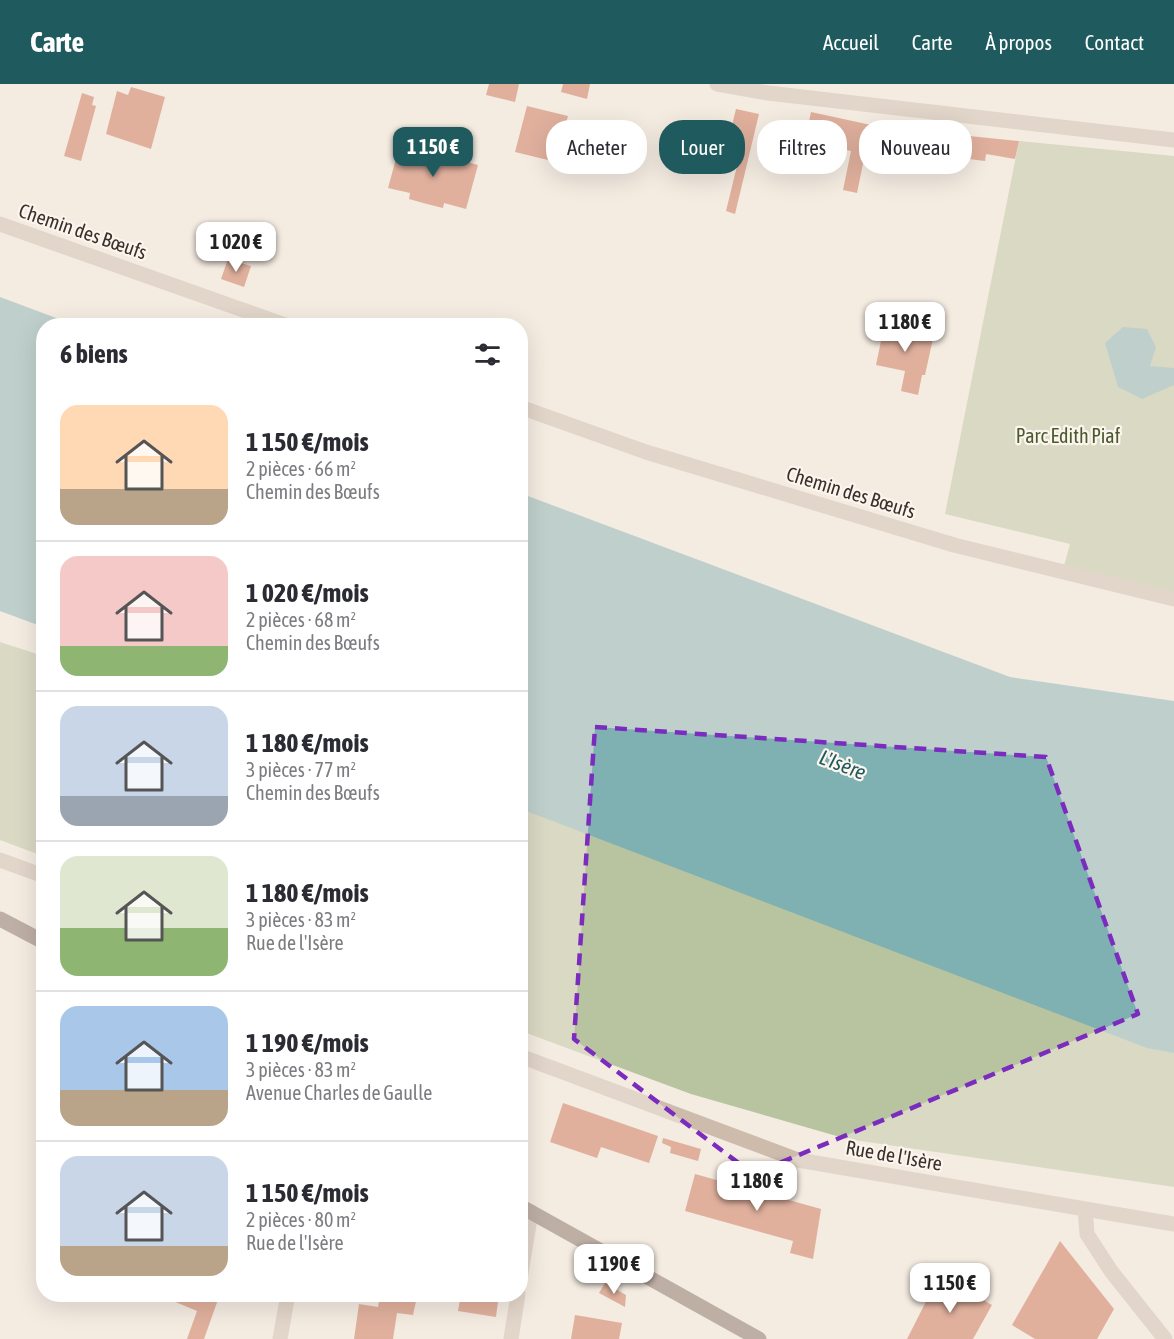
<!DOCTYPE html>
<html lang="fr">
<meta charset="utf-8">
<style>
body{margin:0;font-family:"Asap Condensed",sans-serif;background:#f2f2f3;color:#2b2b33;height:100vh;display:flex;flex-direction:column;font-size:22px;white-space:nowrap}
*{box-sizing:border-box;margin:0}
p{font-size:20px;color:#7c7c81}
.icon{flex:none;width:33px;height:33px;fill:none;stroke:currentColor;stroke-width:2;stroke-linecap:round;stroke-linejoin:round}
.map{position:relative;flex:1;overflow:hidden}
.details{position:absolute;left:36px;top:234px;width:492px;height:984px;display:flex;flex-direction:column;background:#fff;border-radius:24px;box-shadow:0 6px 24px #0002}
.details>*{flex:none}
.hud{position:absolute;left:546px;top:36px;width:537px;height:54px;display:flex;gap:12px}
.price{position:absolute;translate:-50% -51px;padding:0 14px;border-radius:12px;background:#fff;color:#222;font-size:20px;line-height:39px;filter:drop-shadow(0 2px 3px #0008)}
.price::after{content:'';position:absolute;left:50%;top:36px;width:18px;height:14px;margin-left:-9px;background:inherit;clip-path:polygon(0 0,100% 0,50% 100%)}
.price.on{background:#1f5a5e;color:#fff}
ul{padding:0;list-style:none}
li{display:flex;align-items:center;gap:18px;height:150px;padding:0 24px}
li+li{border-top:2px solid #e1e1e2}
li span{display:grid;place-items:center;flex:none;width:168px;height:120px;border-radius:18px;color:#555}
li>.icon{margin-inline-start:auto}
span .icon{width:72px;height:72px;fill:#fffc;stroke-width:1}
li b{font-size:26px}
h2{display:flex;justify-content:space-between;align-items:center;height:72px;padding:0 24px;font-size:26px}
.tag{padding:0 21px;border-radius:24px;background:#fff;box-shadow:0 6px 24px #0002;font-size:21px;line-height:54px}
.tag.on{background:#1f5a5e;color:#fff}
header{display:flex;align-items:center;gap:36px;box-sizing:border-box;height:84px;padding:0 30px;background:#1f5a5e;color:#fff}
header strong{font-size:28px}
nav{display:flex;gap:33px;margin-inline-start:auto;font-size:21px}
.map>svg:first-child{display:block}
.green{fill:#b8c4a0}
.water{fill:#7fb0b2}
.building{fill:#c8694b}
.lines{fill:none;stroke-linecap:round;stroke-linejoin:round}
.minor{stroke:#cdbbac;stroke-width:15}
.major{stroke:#7d675c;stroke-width:15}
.marked{fill:none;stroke:#7b2cbf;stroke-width:4.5;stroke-dasharray:12 8;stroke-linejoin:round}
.labels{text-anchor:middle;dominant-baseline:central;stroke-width:4.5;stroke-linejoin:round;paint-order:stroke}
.street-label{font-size:20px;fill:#3b302b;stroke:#fbf5ee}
.park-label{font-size:20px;fill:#4a5a2e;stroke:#fbf5ee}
.water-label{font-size:21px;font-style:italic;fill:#1f5a5e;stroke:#fbf5ee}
</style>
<header>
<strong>Carte</strong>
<nav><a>Accueil</a><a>Carte</a><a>À propos</a><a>Contact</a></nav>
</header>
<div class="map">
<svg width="1174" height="1255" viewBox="0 0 1174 1255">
<rect width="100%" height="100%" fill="#f4ebe1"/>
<!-- green -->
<path class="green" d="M 1019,57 L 1174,72 L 1174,508 L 1064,482 L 1070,460 L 945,430 Z
M 0,558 L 43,572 L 43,772 L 0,756 Z
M 520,722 L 1174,927 L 1174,1103 L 847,1055 L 691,1010 L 521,947 Z"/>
<!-- water -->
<path class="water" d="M 0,213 L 75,241 L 44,242 L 43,543 L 0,527 Z
M 1123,243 L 1147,245 L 1156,263 L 1150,282 L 1174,284 L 1174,301 L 1142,315 L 1118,303 L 1105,259 Z
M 520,409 L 1010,593 L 1174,617 L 1174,969 L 1147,964 L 521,725 Z"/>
<!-- building -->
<path class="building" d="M 489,0 L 519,0 L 515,18 L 486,11 Z
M 563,0 L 590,0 L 587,15 L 561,8 Z
M 131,3 L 165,13 L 151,65 L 106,50 L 117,7 L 128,11 Z
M 82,9 L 94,13 L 92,21 L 96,22 L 81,77 L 64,72 Z
M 527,22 L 568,32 L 556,78 L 515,68 Z
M 736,25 L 759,30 L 735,130 L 726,127 L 737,82 L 723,78 Z
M 811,28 L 871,41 L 893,44 L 889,73 L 865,70 L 857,109 L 843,106 L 851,67 L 805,57 Z
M 940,49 L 1019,57 L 1015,75 L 986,70 L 985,77 L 936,71 Z
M 400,60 L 478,81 L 466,125 L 444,119 L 443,124 L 427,120 L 409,115 L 410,109 L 388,104 Z
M 228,175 L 251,182 L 244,203 L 221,195 Z
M 886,233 L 902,237 L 901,244 L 934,250 L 925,291 L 922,291 L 918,311 L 901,307 L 905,287 L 876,281 Z
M 563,1019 L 658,1052 L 649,1079 L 601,1063 L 597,1074 L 550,1058 Z
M 663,1054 L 701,1065 L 698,1077 L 670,1069 L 671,1063 L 662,1059 Z
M 695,1090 L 821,1125 L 813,1175 L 790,1169 L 793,1157 L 685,1127 Z
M 1060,1157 L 1114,1225 L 1097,1255 L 1035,1255 L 1012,1241 Z
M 939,1192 L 992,1221 L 973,1255 L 907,1255 Z
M 605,1199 L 626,1211 L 625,1223 L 599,1209 Z
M 167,1210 L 220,1210 L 204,1255 L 187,1255 L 197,1227 L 166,1214 Z
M 380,1210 L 403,1210 L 417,1213 L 413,1231 L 397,1229 L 393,1255 L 354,1255 L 359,1220 L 378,1223 Z
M 461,1210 L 499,1210 L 496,1233 L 458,1227 Z
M 575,1231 L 622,1239 L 619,1255 L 571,1255 Z"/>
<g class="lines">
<!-- minor -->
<path class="minor" d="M 717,0 L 768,9 L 1174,56
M 0,140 L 288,242
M 520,323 L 646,368 L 954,461 L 1174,515
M 0,776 L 44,792
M 520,972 L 798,1076 L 1085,1125 L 1087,1150 L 1111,1187 L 1165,1255
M 1085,1125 L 1174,1140
M 520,1195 L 531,1128
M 280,1255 L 288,1210
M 511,1255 L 518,1210"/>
<!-- major -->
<path class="major" d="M 0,835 L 44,858
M 520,1122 L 759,1255"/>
</g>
<!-- marked area -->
<path d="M0 0H1174V1255H0ZM 595,643 L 1046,673 L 1138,930 L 753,1090 L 574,955 Z" fill="#f4ebe1" fill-opacity=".55" fill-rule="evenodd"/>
<path class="marked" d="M 595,643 L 1046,673 L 1138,930 L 753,1090 L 574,955 Z"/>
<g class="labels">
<!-- street labels -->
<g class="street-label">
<text transform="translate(83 147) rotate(19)">Chemin des Bœufs</text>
<text transform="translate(851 408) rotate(17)">Chemin des Bœufs</text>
<text transform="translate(894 1071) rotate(10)">Rue de l'Isère</text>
</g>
<!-- park labels -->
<g class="park-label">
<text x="1068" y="351">Parc Edith Piaf</text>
</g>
<!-- water labels -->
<g class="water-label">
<text transform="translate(843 680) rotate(21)">L'Isère</text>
</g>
</g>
</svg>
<b class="price on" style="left:433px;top:94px">1 150 €</b>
<b class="price" style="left:236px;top:189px">1 020 €</b>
<b class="price" style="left:905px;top:269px">1 180 €</b>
<b class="price" style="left:757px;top:1128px">1 180 €</b>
<b class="price" style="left:614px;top:1211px">1 190 €</b>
<b class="price" style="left:950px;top:1230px">1 150 €</b>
<div class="hud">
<a class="tag">Acheter</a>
<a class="tag on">Louer</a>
<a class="tag">Filtres</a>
<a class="tag">Nouveau</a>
</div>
<section class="details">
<h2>6 biens<svg class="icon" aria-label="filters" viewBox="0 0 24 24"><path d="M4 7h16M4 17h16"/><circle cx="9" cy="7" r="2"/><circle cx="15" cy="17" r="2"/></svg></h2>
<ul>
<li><span style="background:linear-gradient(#ffd9b3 70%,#b9a48a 0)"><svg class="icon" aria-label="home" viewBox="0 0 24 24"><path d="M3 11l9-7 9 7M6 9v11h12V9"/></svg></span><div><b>1 150 €/mois</b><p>2 pièces · 66 m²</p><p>Chemin des Bœufs</p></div></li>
<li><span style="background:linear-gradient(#f6c9c9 75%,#8fb573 0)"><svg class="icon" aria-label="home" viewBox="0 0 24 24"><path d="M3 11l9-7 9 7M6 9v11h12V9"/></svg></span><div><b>1 020 €/mois</b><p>2 pièces · 68 m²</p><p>Chemin des Bœufs</p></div></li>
<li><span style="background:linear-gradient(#c9d6e8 75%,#9aa5b1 0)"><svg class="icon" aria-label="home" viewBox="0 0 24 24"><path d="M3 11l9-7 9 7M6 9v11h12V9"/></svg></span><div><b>1 180 €/mois</b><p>3 pièces · 77 m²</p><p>Chemin des Bœufs</p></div></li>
<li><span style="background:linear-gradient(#dfe7d0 60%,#8fb573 0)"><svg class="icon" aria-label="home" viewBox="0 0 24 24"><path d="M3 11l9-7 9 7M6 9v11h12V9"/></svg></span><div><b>1 180 €/mois</b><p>3 pièces · 83 m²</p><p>Rue de l'Isère</p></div></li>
<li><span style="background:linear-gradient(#a9c7e8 70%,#b9a48a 0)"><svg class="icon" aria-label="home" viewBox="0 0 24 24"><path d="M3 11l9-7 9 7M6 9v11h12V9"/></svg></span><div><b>1 190 €/mois</b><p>3 pièces · 83 m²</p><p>Avenue Charles de Gaulle</p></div></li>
<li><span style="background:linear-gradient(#c9d6e8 75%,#b9a48a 0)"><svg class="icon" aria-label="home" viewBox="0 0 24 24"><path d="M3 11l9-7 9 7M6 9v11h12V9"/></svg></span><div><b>1 150 €/mois</b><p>2 pièces · 80 m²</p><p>Rue de l'Isère</p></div></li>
</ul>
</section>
</div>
